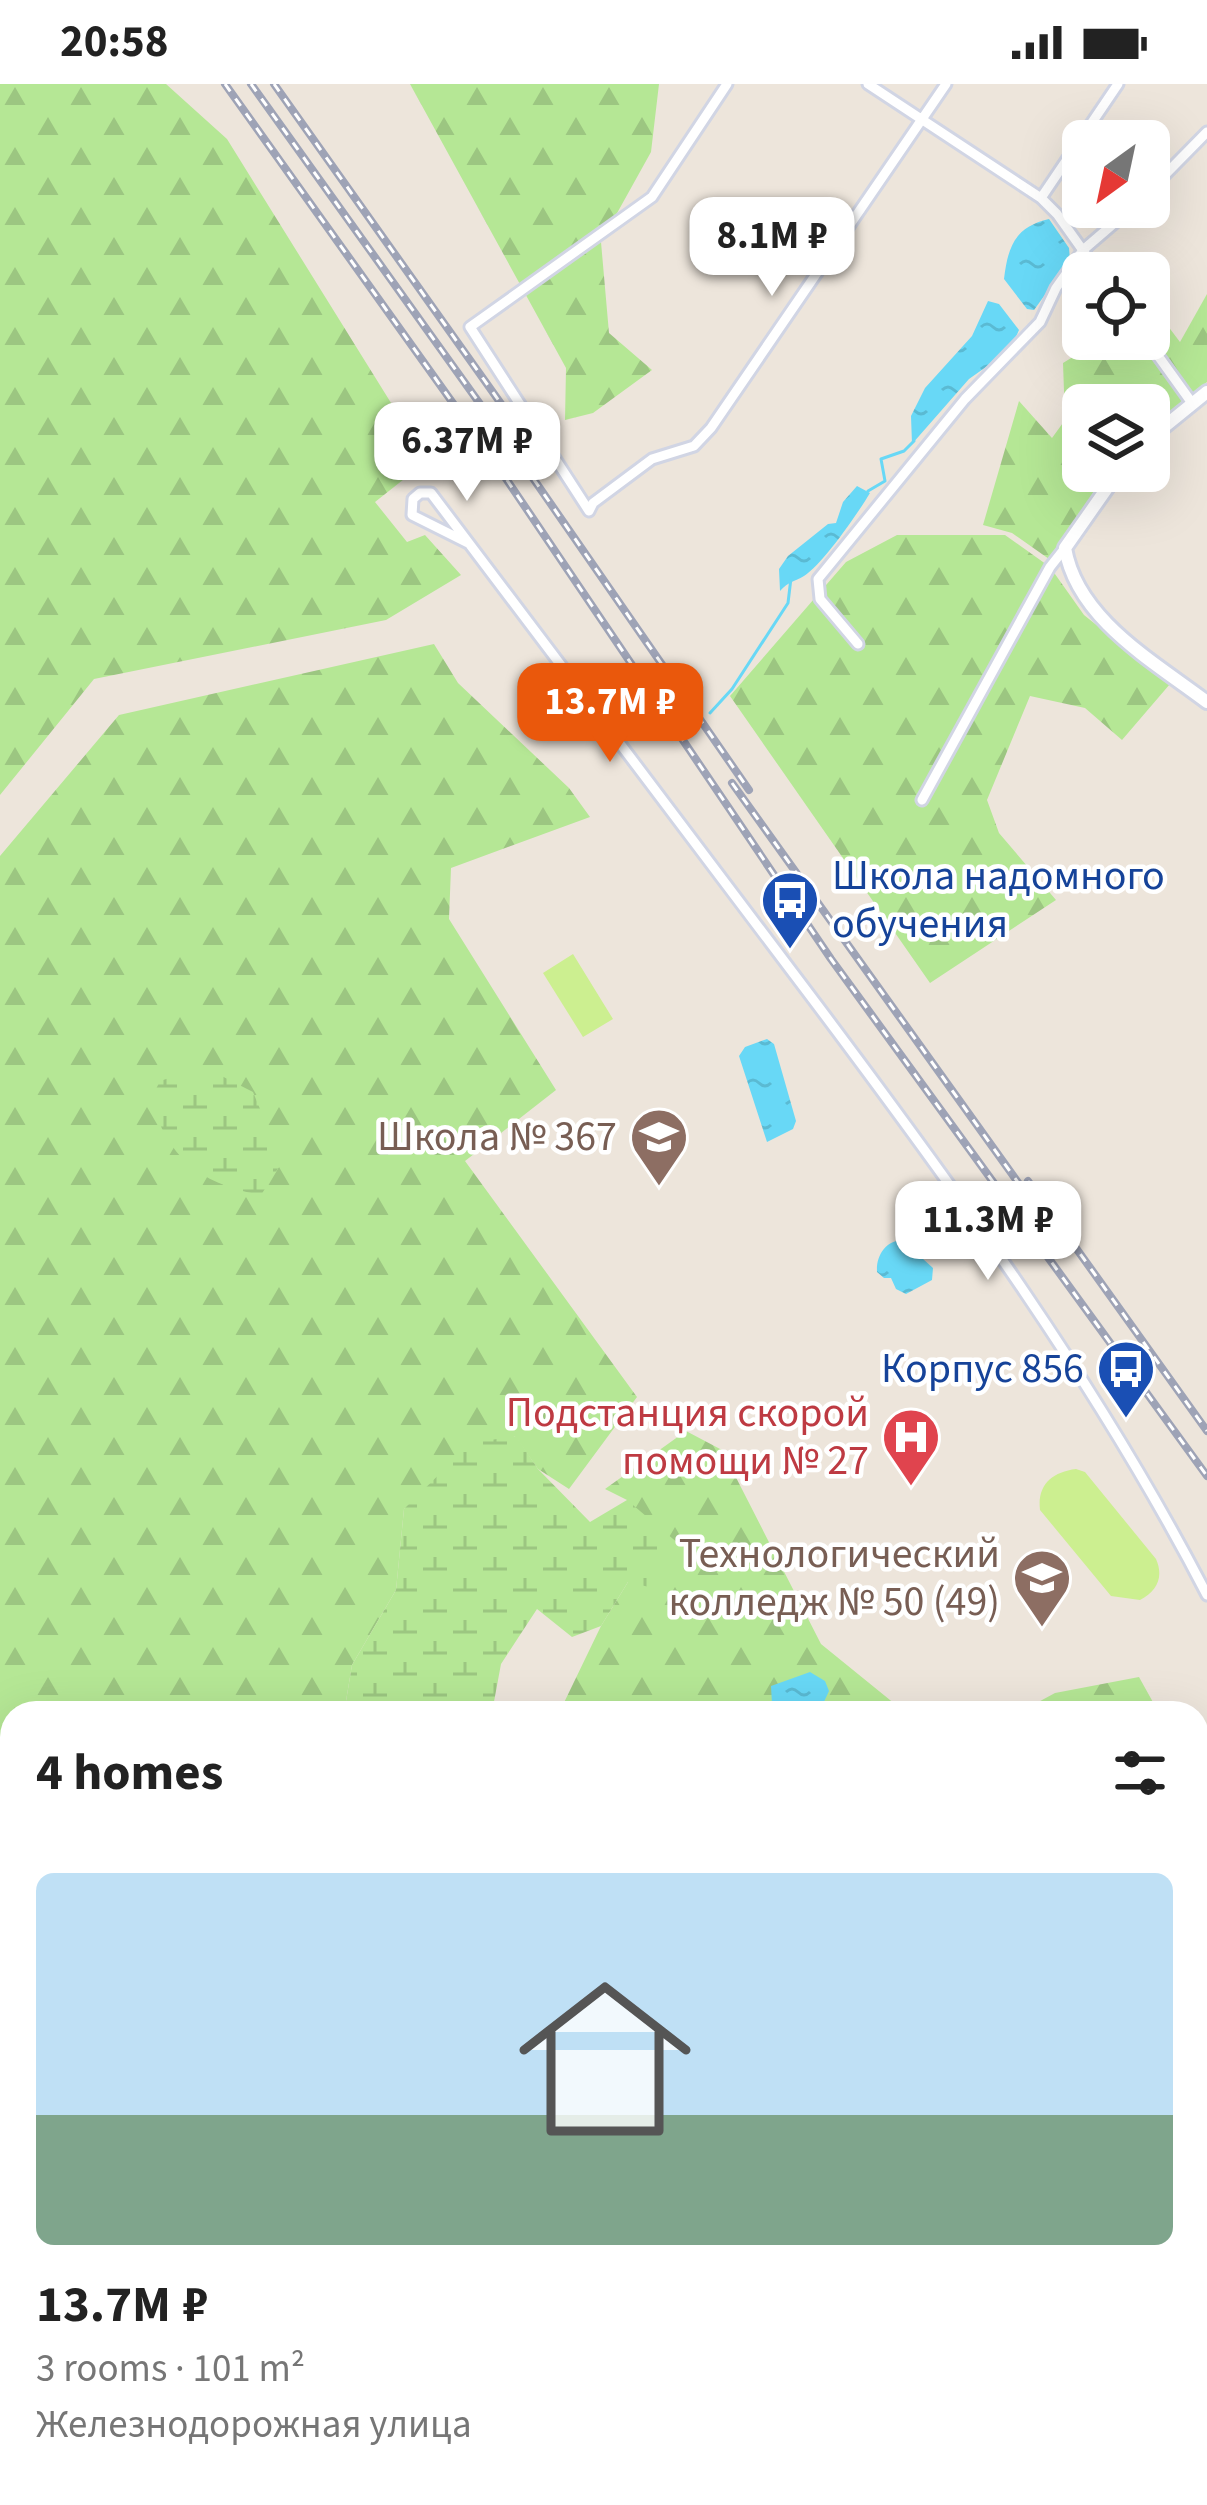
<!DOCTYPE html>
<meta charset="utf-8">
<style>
body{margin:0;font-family:"Source Sans 3",sans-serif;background:#f6f6f6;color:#222;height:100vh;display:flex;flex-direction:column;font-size:45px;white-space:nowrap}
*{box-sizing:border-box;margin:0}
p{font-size:39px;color:#767676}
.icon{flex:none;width:66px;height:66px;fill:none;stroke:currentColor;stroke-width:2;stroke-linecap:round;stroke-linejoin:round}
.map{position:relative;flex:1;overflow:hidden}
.drawer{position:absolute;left:0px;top:1617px;width:1209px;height:804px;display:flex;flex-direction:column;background:#fff;border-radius:36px 36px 0 0;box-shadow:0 12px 48px #0002}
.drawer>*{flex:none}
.needle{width:78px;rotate:213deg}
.fabs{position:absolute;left:1062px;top:36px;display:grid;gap:24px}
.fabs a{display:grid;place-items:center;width:108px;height:108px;border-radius:18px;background:#fff;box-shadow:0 12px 48px #0002;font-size:60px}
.price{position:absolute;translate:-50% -102px;padding:0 27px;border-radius:24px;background:#fff;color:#222;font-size:39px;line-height:78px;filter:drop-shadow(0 3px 6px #0008)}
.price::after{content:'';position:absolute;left:50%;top:72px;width:36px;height:27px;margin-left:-18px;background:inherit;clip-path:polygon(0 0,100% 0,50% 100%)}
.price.active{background:#ea580c;color:#fff}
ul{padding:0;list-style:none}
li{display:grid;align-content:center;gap:24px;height:636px;padding:0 36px}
li span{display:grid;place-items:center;height:372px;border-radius:18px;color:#555}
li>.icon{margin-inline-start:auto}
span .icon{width:216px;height:216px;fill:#fffc;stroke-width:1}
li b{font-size:51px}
h2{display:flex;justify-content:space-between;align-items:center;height:144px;padding:0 36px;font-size:51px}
.status{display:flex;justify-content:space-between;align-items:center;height:84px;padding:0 60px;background:#fff;direction:ltr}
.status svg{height:33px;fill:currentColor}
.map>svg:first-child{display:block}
.forest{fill:url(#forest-firs)}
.wetland{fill:url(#wetland-marsh)}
.park{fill:#b5e795}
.pitch{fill:#ccef90}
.water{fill:url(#water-ripples)}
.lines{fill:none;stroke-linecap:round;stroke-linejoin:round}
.stream{stroke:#68d8f6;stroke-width:3}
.street-casing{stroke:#d1d5e4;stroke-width:15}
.secondary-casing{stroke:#d1d5e4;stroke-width:18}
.primary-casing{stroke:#c8c8c8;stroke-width:20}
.street{stroke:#fff;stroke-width:9}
.secondary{stroke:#fff;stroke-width:12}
.primary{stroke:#f9c955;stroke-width:14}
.rail-casing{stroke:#9ea3b6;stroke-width:8}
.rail{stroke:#fff;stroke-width:3;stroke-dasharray:9;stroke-linecap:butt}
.labels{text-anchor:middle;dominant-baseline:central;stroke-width:9;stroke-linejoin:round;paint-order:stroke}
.transit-label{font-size:42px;fill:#164399;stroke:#fff;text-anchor:start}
.education-label{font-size:42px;fill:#785e54;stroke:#fff;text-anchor:end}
.health-label{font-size:42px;fill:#be3a42;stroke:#fff;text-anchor:end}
</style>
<div class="status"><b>20:58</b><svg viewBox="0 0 49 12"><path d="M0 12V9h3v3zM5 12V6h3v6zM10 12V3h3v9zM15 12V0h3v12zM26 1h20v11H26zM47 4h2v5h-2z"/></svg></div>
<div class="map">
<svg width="1207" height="2421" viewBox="0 0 1207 2421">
<defs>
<pattern id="forest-firs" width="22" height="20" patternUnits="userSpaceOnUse" patternTransform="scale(3)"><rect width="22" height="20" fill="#b5e795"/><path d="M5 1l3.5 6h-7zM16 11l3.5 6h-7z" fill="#9cc681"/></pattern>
<pattern id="wetland-marsh" width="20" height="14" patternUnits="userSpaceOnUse" patternTransform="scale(3)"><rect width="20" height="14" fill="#b5e795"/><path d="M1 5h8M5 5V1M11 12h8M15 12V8" fill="none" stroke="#9cc681"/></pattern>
<pattern id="water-ripples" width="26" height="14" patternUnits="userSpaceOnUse" patternTransform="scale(3)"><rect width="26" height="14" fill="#68d8f6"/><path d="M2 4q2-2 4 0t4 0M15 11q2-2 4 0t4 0" fill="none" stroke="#5abad3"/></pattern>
</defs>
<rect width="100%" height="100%" fill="#ede5db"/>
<!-- forest -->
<path class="forest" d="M 0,0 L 166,0 L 227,55 L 406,343 L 413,388 L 375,418 L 407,458 L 425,451 L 461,491 L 386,536 L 94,595 L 0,711 Z
M 410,0 L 659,0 L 651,68 L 601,158 L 609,249 L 652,286 L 593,329 L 565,336 L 566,284 Z
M 1207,210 L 1207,298 L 1149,344 L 1149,321 L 1083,321 L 1083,387 L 1108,387 L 1049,475 L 1012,449 L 983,441 L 1019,317 L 1052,354 L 1065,336 L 1063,279 L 1102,255 L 1149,255 L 1149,217 L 1180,258 Z
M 897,451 L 1005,451 L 1050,483 L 1084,531 L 1170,600 L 1122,656 L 1085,624 L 1030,612 L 987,716 L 999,749 L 1056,816 L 930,899 L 730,612 L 846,478 Z
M 434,560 L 458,599 L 569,704 L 590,733 L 451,784 L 449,835 L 556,1006 L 465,1077 L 637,1313 L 569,1405 L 538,1385 L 515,1352 L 404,1425 L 396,1506 L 352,1581 L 344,1629 L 12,1629 L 12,2139 L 0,2132 L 0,772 L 119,631 Z
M 686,1347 L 722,1366 L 821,1560 L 906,1629 L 559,1629 L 601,1542 L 628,1498 L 627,1416 L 605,1405 Z
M 1139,1593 L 1159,1629 L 1018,1629 L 1055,1609 Z
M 1197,1701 L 1207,1720 L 1207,2003 L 1197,2011 Z
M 508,2409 L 701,2409 L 693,2421 L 534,2421 Z"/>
<!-- wetland -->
<path class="wetland" d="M 204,983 L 253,1008 L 282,1078 L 261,1111 C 201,1100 168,1075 151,1015 L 160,997 Z
M 516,1352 L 538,1385 L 590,1438 L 627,1416 L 679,1460 L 649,1503 L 628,1498 L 601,1542 L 572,1553 L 537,1525 L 501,1580 L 493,1623 L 499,1629 L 344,1629 L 352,1581 L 396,1506 L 404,1425 L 471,1359 Z"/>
<!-- park -->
<path class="park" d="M 12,2223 L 12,2409 L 333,2409 L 354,2421 L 0,2421 L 0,2337 L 11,2319 L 1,2253 Z"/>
<!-- pitch -->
<path class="pitch" d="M 573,870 L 613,935 L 583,953 L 543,889 Z
M 1076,1385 L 1085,1388 L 1156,1475 C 1164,1493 1157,1507 1140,1516 L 1111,1512 L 1040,1426 C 1037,1401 1052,1388 1076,1385 Z"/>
<!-- water -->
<path class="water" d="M 1049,135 L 1069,164 L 1070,176 L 1034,226 L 1027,225 L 1004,195 C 1008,162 1015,143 1049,135 Z
M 988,217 L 999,220 L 1019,246 L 1010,266 L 969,295 L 912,360 L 911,332 L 925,304 L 972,252 Z
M 857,402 L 870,409 C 858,429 823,480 804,492 C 794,498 789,497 780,507 L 779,485 L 788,472 L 828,440 L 836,439 L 843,418 Z
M 767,955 L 774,960 L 796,1037 L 793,1045 L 767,1058 L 739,972 L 745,963 Z
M 902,1156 L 933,1184 L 932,1196 L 906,1210 L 896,1205 L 891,1194 L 884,1194 L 877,1188 C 876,1171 886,1157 902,1156 Z
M 810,1588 L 825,1597 L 829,1607 L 823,1620 L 789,1629 L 772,1620 L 771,1602 Z"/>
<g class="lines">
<!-- stream -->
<path class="stream" d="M 868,407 L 885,397 L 881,375 L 904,367 L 914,357
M 710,629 L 732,605 L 788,519 L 791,494"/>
<!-- street casing -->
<g class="street-casing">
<path id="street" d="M 727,0 L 652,113 L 470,243 L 589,427 L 593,419 L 652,375 L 694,362 L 711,344 L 946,0
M 868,0 L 1041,114 L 1057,130 L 1099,189
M 1149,107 L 1207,48
M 1041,114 L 1118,0
M 1146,255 L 1192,319
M 468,459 L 412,431 L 413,415 L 420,409 L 431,409 C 560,580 689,751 818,922 C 959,1110 1099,1302 1207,1511
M 858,560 L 820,515 L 818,495 L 965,315 L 1040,238 L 1056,204 L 1083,166 L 1133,123
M 922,716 L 1050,483 L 1065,464
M 1197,2010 L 1207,2002
M 1197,2293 L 1207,2280
M 698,2421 L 706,2409
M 1139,2421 L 1143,2409"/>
</g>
<!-- secondary casing -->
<g class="secondary-casing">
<path id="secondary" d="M 1149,355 L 1207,308
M 1119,387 L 1065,464 C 1077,535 1153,577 1207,618"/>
</g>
<!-- primary casing -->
<g class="primary-casing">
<path id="primary" d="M 0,2161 L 12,2168
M 0,2183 L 12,2190
M 398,2409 L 420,2421
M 439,2409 L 463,2421"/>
</g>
<!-- street -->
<use href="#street" class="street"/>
<!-- secondary -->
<use href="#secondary" class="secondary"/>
<!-- primary -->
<use href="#primary" class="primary"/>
<!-- rail casing -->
<g class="rail-casing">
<path id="rail" d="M 225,0 L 490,371 L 831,875 L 1207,1392
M 251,0 L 528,387 L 749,706
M 274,0 L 524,352
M 732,699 L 1032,1118
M 1028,1097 L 1207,1347"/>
</g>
<!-- rail -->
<use href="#rail" class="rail"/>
</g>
<!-- icons -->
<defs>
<g id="bus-pin" transform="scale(3)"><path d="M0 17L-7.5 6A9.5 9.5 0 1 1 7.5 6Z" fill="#1a4fb4" stroke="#fff"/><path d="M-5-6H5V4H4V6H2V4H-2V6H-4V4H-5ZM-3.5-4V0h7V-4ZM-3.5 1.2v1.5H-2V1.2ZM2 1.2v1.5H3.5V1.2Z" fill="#fff"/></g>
<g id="school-pin" transform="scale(3)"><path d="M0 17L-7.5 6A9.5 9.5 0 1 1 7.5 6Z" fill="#8d6e63" stroke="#fff"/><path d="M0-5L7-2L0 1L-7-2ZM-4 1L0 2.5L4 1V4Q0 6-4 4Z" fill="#fff"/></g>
<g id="hospital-pin" transform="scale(3)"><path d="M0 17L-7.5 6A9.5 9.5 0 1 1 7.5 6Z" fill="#e0444e" stroke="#fff"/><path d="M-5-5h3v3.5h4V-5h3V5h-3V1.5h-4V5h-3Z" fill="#fff"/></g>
<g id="university-pin" transform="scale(3)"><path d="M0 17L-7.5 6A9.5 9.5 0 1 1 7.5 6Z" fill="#8d6e63" stroke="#fff"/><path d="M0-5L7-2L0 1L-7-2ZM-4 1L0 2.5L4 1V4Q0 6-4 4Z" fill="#fff"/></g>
</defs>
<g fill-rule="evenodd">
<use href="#bus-pin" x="790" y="816"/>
<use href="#school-pin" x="659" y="1053"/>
<use href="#bus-pin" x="1126" y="1285"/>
<use href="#hospital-pin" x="911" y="1353"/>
<use href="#university-pin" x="1042" y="1494"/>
</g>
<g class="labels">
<!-- transit labels -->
<g class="transit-label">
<text x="832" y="792">Школа надомного<tspan x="832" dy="48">обучения</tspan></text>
<text x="1084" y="1285" text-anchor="end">Корпус 856</text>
</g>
<!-- education labels -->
<g class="education-label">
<text x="617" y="1053">Школа № 367</text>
<text x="1000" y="1470">Технологический<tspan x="1000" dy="48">колледж № 50 (49)</tspan></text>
</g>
<!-- health labels -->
<g class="health-label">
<text x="869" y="1329">Подстанция скорой<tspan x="869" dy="48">помощи № 27</tspan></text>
</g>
</g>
</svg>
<div class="fabs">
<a><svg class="needle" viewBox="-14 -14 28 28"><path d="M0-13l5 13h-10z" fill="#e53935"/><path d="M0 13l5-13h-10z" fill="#767676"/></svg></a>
<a><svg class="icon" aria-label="locate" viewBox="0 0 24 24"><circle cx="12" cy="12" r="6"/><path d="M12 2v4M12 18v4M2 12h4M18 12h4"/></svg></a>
<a><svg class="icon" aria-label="layers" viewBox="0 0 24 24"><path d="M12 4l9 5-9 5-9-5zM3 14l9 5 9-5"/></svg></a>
</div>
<b class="price" style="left:772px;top:215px">8.1M ₽</b>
<b class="price" style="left:467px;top:420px">6.37M ₽</b>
<b class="price active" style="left:610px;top:681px">13.7M ₽</b>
<b class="price" style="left:988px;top:1199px">11.3M ₽</b>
<section class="drawer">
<h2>4 homes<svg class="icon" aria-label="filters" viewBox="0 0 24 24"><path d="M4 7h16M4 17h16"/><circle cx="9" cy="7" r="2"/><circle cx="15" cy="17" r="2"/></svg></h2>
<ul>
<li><span style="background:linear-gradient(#bfe0f5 65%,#7fa58c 0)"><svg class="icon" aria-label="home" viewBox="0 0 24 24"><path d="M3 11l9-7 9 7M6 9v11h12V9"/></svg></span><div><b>13.7M ₽</b><p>3 rooms · 101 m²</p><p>Железнодорожная улица</p></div></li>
</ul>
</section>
</div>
